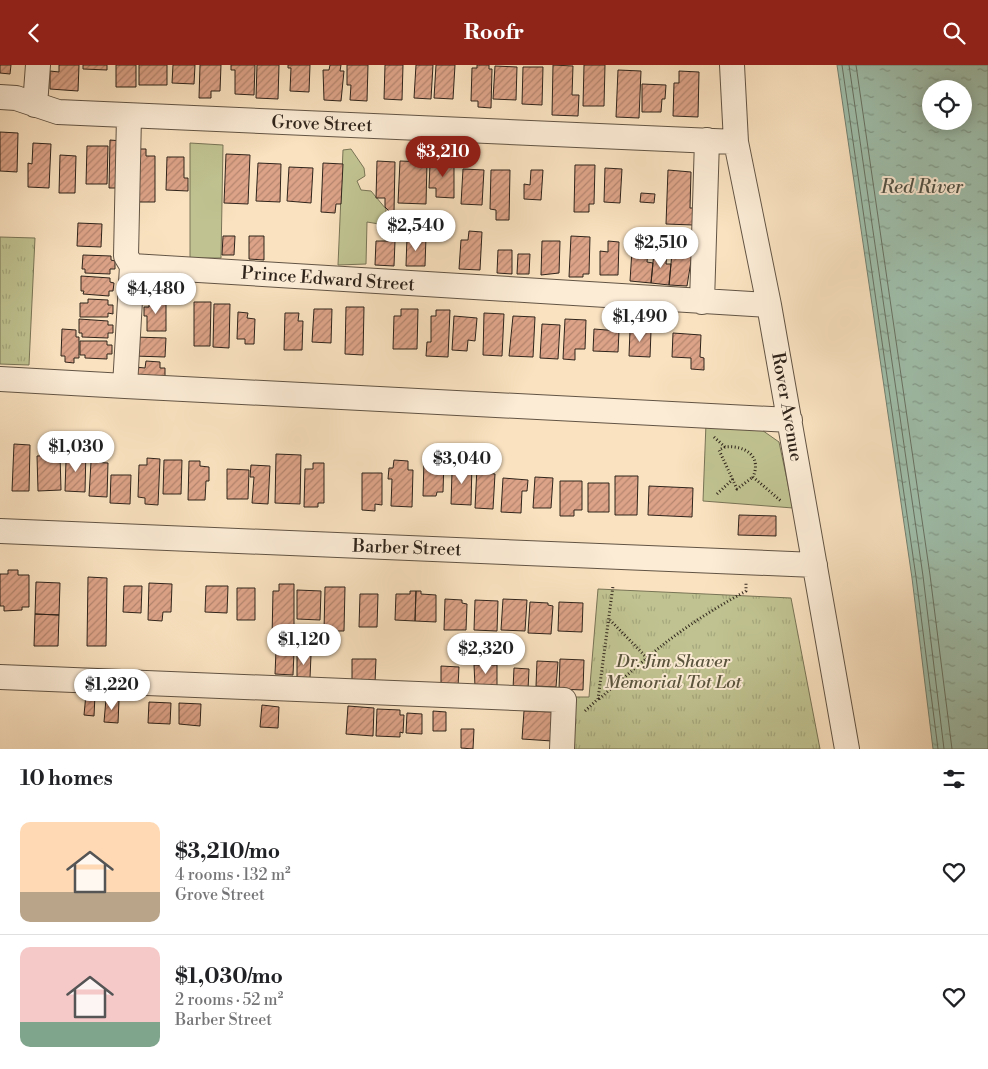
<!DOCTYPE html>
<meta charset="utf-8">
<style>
body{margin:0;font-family:"Libre Bodoni",serif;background:#f2f2f2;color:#202124;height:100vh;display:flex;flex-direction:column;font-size:19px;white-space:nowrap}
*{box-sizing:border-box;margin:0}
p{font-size:16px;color:#757577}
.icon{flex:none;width:28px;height:28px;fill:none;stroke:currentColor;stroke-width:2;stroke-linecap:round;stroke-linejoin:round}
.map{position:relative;height:684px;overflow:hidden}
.details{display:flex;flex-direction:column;background:#fff;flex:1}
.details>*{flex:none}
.controls{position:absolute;left:922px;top:15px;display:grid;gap:10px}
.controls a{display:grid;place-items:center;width:50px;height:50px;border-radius:50%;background:#fff;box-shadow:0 2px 12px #0003;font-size:25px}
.price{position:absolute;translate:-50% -42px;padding:0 11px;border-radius:18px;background:#fff;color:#222;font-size:16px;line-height:32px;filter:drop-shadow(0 1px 2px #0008)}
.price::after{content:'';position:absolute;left:50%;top:30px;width:15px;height:11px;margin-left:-8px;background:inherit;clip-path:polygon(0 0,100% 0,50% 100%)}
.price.current{background:#8f2418;color:#fff}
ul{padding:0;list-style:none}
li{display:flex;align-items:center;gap:15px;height:125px;padding:0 20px}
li+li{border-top:1px solid #e0e0e0}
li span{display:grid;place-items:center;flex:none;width:140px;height:100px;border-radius:10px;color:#555}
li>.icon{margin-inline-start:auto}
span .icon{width:60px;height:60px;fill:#fffc;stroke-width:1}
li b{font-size:21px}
h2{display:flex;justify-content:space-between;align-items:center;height:60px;padding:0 20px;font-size:21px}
header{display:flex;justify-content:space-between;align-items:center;height:65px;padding:0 20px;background:#8f2418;color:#fff;font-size:22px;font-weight:800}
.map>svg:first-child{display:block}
.green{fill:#c0c391;stroke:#787456}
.park{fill:url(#park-tufts);stroke:#787456}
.water{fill:url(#water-ripples);stroke:#728172;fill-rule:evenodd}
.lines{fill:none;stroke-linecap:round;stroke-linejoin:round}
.shore{stroke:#677264;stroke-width:1}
.building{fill:url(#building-hatch);stroke:#2f241b}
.minor-casing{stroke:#625444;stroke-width:26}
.path{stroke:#2f241b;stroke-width:3;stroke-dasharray:1 2.5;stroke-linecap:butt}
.minor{stroke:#fcecd6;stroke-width:24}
.labels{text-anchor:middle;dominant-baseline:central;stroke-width:4;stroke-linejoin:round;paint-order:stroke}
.street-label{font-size:18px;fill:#2f241b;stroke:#fcecd6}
.park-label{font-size:18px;font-style:italic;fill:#5a543e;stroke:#fcecd6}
.water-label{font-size:19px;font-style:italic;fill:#515246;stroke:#fcecd6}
</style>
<header><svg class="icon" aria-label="back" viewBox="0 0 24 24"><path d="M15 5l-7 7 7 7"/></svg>Roofr<svg class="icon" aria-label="search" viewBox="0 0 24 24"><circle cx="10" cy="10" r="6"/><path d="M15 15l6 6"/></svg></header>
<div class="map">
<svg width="988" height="684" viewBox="0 0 988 684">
<defs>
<pattern id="park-tufts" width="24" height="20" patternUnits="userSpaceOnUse" patternTransform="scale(1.25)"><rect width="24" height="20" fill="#c0c391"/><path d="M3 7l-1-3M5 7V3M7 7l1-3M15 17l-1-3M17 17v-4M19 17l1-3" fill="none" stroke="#a5a77c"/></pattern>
<pattern id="water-ripples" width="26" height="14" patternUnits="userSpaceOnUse" patternTransform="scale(1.25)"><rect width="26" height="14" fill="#9fbfac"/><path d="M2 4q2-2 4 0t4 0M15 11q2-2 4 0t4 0" fill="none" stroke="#829b8b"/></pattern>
<pattern id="building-hatch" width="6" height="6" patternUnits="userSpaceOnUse" patternTransform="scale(1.25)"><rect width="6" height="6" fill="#dda388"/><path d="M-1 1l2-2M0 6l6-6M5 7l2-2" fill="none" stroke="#b4856e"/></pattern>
</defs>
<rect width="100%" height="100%" fill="#fae2c0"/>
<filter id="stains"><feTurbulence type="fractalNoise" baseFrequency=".004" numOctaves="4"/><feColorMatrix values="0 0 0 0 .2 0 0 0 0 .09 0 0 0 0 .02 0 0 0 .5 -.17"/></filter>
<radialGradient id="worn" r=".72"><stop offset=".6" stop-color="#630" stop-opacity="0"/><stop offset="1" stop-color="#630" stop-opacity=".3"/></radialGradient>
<!-- green -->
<path class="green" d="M 190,78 L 223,80 L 221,193 L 190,193 Z
M 351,84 L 364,103 L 365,111 L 357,116 L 361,125 L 371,126 L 386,144 L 385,160 L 367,157 L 366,199 L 338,200 L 343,85 Z
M 706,358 L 759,363 L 779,377 L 793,443 L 703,436 Z"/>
<!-- park -->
<path class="park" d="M 0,172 L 35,173 L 29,300 L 0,299 Z
M 598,524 L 791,533 L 820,684 L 569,684 L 570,632 L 589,632 Z"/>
<!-- water -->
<path class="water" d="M 837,0 L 988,0 L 988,684 L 933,684 L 912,513 ZM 931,24 L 964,24 L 964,56 L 931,56 Z"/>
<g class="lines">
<!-- shore -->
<path class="shore" d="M 842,0 L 916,512 L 938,684
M 849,0 L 923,511 L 944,684
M 856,0 L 930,510 L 952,684"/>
</g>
<!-- building -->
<path class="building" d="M 0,0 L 11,0 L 10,9 L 0,8 Z
M 59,0 L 79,0 L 78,26 L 50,24 L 50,6 L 59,7 Z
M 83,0 L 107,0 L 107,5 L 83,4 Z
M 116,0 L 136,0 L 136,22 L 116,22 Z
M 139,0 L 167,0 L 167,20 L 139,20 Z
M 173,0 L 195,0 L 194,19 L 172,18 Z
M 200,0 L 221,0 L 220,26 L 211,26 L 211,33 L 199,33 Z
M 231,0 L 255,0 L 254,30 L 235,29 L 235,5 L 231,5 Z
M 257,0 L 279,0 L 278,34 L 256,33 Z
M 288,0 L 310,0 L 309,27 L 290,26 L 291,3 L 288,3 Z
M 330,0 L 341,0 L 340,6 L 344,6 L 341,36 L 324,35 L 323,5 L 329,5 Z
M 347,0 L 368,0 L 367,36 L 350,35 L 351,20 L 347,20 Z
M 385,0 L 403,0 L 402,35 L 384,34 Z
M 416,0 L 433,0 L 431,34 L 414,33 Z
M 436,0 L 455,0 L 453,34 L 434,33 Z
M 477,0 L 489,0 L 489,4 L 492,4 L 491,43 L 478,42 L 478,36 L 471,36 L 472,3 L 477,3 Z
M 553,0 L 573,1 L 572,30 L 579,30 L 578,51 L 552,50 Z
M 584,0 L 605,0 L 604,41 L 583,41 Z
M 495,1 L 517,2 L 516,35 L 493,34 Z
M 523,2 L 543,2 L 542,40 L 522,39 Z
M 618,5 L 641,6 L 639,53 L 616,52 Z
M 679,6 L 699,7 L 698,52 L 673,51 L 674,18 L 679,18 Z
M 642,19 L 666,20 L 665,34 L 662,34 L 661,47 L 642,47 Z
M 0,67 L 18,68 L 17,107 L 0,106 Z
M 110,75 L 122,76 L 122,123 L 109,123 Z
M 33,78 L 51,79 L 49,123 L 28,122 L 28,98 L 32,99 Z
M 87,81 L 108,81 L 107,119 L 86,119 Z
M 137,84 L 146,84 L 146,91 L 155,91 L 155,137 L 137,137 Z
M 226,89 L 250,90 L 248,139 L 224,138 Z
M 60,90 L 76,91 L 75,128 L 59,128 Z
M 167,92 L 184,92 L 184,113 L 188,113 L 188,126 L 166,125 Z
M 437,94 L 454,95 L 454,133 L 436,132 L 436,123 L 429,123 L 430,99 L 437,99 Z
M 377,96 L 395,97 L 394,147 L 390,147 L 385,142 L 385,133 L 376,133 Z
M 400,96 L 427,97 L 426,139 L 398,138 Z
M 258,98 L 281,99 L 280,137 L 256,136 Z
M 323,98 L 343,99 L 341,139 L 336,139 L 335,148 L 321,147 Z
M 575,100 L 595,100 L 594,139 L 589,139 L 589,147 L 574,147 Z
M 289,102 L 313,103 L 311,138 L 287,136 Z
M 605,103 L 622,104 L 620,138 L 604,137 Z
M 463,104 L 484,105 L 482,140 L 461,139 Z
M 491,105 L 510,105 L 509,155 L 496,155 L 496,145 L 490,144 Z
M 531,105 L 543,105 L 541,135 L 524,134 L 524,119 L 530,120 Z
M 668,105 L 691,107 L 690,143 L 694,143 L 693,160 L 666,159 Z
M 641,128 L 655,129 L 654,138 L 640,137 Z
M 78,158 L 102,159 L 101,182 L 77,181 Z
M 469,166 L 482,167 L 480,205 L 459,204 L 461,175 L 468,175 Z
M 223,171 L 235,171 L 234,190 L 222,190 Z
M 249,171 L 264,171 L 264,195 L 249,194 Z
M 571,171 L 590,172 L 589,209 L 583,209 L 583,212 L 569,212 Z
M 407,172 L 426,172 L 425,201 L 406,201 Z
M 376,176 L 395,176 L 394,201 L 375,200 Z
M 542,176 L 560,176 L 559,208 L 541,210 Z
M 608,176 L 619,177 L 618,210 L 600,210 L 600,186 L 608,187 Z
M 498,185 L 512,185 L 512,209 L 497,208 Z
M 632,185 L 648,186 L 647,197 L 653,198 L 651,218 L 630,216 Z
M 654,187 L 667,188 L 666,199 L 671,199 L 669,220 L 651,218 Z
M 672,188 L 692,190 L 687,221 L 669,220 Z
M 518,189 L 530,189 L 529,209 L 517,209 Z
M 83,190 L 111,191 L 111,195 L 115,196 L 115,204 L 110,204 L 110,209 L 85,208 L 85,204 L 82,204 Z
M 81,211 L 110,213 L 110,217 L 114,218 L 113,226 L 109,226 L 109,231 L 83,229 L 84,226 L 81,226 Z
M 88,234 L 108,235 L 108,240 L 113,240 L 113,249 L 108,248 L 108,252 L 80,252 L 80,238 L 88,238 Z
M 149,234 L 166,234 L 166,266 L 147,266 L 147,251 L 144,251 L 144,242 L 149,242 Z
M 194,237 L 211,237 L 210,281 L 194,281 Z
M 214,239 L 230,239 L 229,283 L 213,282 Z
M 346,242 L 364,242 L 363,290 L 345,289 Z
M 314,244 L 332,244 L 331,278 L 312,277 Z
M 401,244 L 418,244 L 417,284 L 393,284 L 394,251 L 401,251 Z
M 436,245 L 450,245 L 448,292 L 426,291 L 427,277 L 431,277 L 431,251 L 436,251 Z
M 238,247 L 248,248 L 247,253 L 255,254 L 254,279 L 245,279 L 245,274 L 237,274 Z
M 285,248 L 299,248 L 298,256 L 303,256 L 302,285 L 284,285 Z
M 484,248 L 504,249 L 502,291 L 483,290 Z
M 454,251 L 477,253 L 475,276 L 468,275 L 467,286 L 452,285 Z
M 513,251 L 535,252 L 533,292 L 509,291 Z
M 79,254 L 108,256 L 108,260 L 113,260 L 113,268 L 108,268 L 108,273 L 82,272 L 82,268 L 79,268 Z
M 565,254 L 586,255 L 585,284 L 575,284 L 575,295 L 563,294 Z
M 542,259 L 560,260 L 558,294 L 540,293 Z
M 62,264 L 76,265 L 76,272 L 79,272 L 79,293 L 74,293 L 74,298 L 65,297 L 65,291 L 61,291 Z
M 594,264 L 619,266 L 618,287 L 593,286 Z
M 630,265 L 651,266 L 650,292 L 629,291 Z
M 673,268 L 701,270 L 700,292 L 704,293 L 704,305 L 691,304 L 691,293 L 672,292 Z
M 135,272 L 166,273 L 165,292 L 134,291 Z
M 80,276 L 107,276 L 107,280 L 112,280 L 112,289 L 107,289 L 107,294 L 85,293 L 85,290 L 80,290 Z
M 146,296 L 160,297 L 160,303 L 165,303 L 165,315 L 135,316 L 135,302 L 145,303 Z
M 14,379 L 30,380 L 29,426 L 12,426 Z
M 76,384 L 86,384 L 85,427 L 65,426 L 66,395 L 75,396 Z
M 276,389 L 301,390 L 300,439 L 275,438 Z
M 60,390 L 61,425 L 38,426 L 37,391 Z
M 147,393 L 160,394 L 158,440 L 145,439 L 145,433 L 138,432 L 139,400 L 147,400 Z
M 164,395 L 182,395 L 181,429 L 163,429 Z
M 394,395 L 408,396 L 408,405 L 413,405 L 412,442 L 391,441 L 392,414 L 388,414 L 389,403 L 393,403 Z
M 424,395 L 444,395 L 443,427 L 437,427 L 436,431 L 423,431 Z
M 189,396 L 200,396 L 200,401 L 209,402 L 209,416 L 206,416 L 205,435 L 188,435 Z
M 91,397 L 108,398 L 107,432 L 89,431 Z
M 459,397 L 472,398 L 471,440 L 451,439 L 452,407 L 459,407 Z
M 313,398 L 324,398 L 324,438 L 318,438 L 318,442 L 304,442 L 305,404 L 313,404 Z
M 251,400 L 270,401 L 268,439 L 252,438 L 254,412 L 250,412 Z
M 477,402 L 486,402 L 486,408 L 495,409 L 493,444 L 475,443 Z
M 227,404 L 249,405 L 248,434 L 227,434 Z
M 362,408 L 382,408 L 382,440 L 375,439 L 375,446 L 362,445 Z
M 111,410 L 131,410 L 130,439 L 110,438 Z
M 615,411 L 638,411 L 637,450 L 615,450 Z
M 535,412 L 553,413 L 551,443 L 533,443 Z
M 503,413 L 528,415 L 527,426 L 522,426 L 521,448 L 501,447 Z
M 560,416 L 582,416 L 582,445 L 574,445 L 574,451 L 560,451 Z
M 588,418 L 609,418 L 609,447 L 588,447 Z
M 649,421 L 693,423 L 692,452 L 648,450 Z
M 739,450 L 776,451 L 776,471 L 738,470 Z
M 8,505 L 18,505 L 18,510 L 29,510 L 29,542 L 22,542 L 22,545 L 4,546 L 4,541 L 0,541 L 0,509 L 8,509 Z
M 88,512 L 107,513 L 106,581 L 87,581 Z
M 36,517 L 60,518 L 59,550 L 35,549 Z
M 149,518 L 172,519 L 171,547 L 163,547 L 162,556 L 148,555 Z
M 279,519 L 294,519 L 294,573 L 272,573 L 273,526 L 279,526 Z
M 124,521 L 142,521 L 141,548 L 123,547 Z
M 206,521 L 228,521 L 227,548 L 205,547 Z
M 325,522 L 345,522 L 344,566 L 324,566 Z
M 237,523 L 255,523 L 255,555 L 237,555 Z
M 297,525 L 321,526 L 320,555 L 297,554 Z
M 410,526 L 416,526 L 415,556 L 395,555 L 396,529 L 410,529 Z
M 416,526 L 421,526 L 421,529 L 436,530 L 436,557 L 415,556 Z
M 360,529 L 378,529 L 377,562 L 359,562 Z
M 445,534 L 462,535 L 462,538 L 467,539 L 466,565 L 444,565 Z
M 503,534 L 527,535 L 525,566 L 501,565 Z
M 475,535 L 498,536 L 497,566 L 474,565 Z
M 530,537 L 548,538 L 548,540 L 553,541 L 551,569 L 528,568 Z
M 559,537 L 583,538 L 582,567 L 558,566 Z
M 35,549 L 59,550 L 58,581 L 34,581 Z
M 276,586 L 294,587 L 293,610 L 275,609 Z
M 297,590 L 311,590 L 310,613 L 297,612 Z
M 352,594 L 376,594 L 375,618 L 352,617 Z
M 560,594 L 584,595 L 583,625 L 559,624 Z
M 537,596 L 558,597 L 556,622 L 536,621 Z
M 474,600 L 497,600 L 497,621 L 475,621 Z
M 441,601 L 459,602 L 458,622 L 441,621 Z
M 514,603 L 529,604 L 528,625 L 513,624 Z
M 86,629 L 95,630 L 94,651 L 84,650 Z
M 106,634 L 119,635 L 118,658 L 104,657 Z
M 149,637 L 171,638 L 170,659 L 148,658 Z
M 179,638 L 201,639 L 200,661 L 179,659 Z
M 262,640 L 279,642 L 278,663 L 260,662 Z
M 348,641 L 374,643 L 373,671 L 346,669 Z
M 377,644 L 400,645 L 400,650 L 404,650 L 403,668 L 400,667 L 400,672 L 376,671 Z
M 433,646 L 446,647 L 446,666 L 433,666 Z
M 524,646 L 554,647 L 552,676 L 522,674 Z
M 407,648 L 422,649 L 422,669 L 406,668 Z
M 461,664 L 474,664 L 473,684 L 461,683 Z"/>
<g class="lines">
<!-- minor casing -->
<g class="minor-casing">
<path id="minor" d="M 732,0 L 736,77 L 769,240 L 847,684
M 0,32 L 16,33 L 58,47 L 736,77
M 35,40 L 38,0
M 129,51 L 126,191 L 132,201
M 132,201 L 769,240
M 702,237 L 707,75
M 0,314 L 125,321 L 132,201
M 125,321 L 790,355
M 0,466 L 815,500
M 0,612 L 564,635 L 562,684"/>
</g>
<!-- path -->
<path class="path" d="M 714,372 L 725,382 C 745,380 762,391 753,412 L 781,436
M 725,382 L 719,385 L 737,424 L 753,412
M 717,429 L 733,414
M 647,593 C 678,566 710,546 746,526 L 746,517
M 599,634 L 647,593 L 610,555
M 585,646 L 598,634 L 613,521"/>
<!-- minor -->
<use href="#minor" class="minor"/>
</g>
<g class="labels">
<!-- street labels -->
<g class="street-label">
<text transform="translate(322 59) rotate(2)">Grove Street</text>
<text transform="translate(328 214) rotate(4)">Prince Edward Street</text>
<text transform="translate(787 342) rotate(80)">Rover Avenue</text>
<text transform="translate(407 483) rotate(2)">Barber Street</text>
</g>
<!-- park labels -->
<g class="park-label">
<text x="673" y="596">Dr. Jim Shaver<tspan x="673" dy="21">Memorial Tot Lot</tspan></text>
</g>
<!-- water labels -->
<g class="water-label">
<text x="922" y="122">Red River</text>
</g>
</g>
<rect width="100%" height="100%" filter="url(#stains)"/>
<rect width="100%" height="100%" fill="url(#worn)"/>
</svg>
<div class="controls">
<a><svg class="icon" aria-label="locate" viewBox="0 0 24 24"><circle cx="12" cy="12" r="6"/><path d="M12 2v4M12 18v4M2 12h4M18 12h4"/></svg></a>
</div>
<b class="price current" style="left:443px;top:113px">$3,210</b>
<b class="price" style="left:416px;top:187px">$2,540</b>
<b class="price" style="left:661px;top:204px">$2,510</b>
<b class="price" style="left:156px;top:250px">$4,480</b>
<b class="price" style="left:640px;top:278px">$1,490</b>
<b class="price" style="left:76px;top:408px">$1,030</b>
<b class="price" style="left:462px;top:420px">$3,040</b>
<b class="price" style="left:304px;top:601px">$1,120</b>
<b class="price" style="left:486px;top:610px">$2,320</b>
<b class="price" style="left:112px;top:646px">$1,220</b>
</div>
<section class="details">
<h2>10 homes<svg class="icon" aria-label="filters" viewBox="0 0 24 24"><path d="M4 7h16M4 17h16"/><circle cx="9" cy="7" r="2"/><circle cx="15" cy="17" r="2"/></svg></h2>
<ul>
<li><span style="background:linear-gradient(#ffd9b3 70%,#b9a48a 0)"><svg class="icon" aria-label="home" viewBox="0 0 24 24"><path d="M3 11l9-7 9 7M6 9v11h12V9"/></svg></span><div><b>$3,210/mo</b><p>4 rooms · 132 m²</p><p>Grove Street</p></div><svg class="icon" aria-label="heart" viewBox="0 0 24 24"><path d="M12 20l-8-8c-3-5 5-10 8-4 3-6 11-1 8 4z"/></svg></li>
<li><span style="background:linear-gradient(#f6c9c9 75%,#7fa58c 0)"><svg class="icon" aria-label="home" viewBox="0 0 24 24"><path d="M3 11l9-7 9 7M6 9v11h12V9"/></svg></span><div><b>$1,030/mo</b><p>2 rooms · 52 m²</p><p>Barber Street</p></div><svg class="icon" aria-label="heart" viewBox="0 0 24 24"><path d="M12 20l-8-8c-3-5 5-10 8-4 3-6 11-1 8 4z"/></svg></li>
</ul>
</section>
